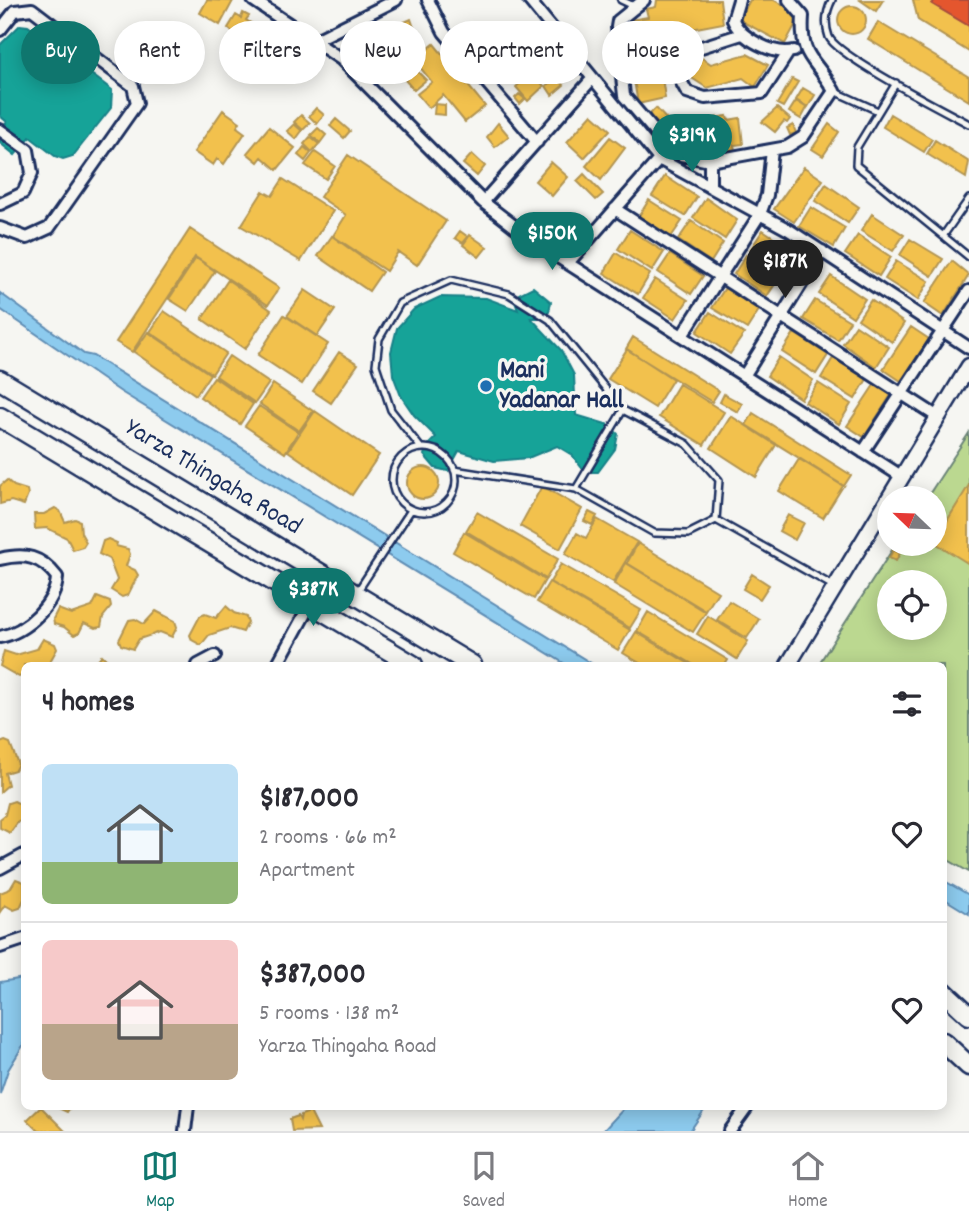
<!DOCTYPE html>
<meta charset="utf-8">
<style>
body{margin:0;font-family:Dekko,sans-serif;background:#f2f2f3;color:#2b2b33;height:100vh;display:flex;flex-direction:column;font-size:26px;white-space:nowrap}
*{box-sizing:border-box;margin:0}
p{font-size:23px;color:#7c7c81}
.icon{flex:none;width:38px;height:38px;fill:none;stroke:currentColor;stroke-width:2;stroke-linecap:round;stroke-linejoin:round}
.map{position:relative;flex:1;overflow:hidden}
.sheet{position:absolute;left:21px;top:662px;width:926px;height:448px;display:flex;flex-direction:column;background:#fff;border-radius:10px;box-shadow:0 4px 18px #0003}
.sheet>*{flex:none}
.banner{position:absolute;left:21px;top:21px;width:928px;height:63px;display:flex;gap:14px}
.needle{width:46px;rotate:293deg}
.fabs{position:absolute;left:877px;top:486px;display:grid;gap:14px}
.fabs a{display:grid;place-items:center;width:70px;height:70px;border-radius:50%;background:#fff;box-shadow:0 4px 18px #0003;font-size:35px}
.price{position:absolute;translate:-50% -60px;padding:0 16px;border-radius:24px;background:#0f766e;color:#fff;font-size:23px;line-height:46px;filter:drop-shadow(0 2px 4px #0008)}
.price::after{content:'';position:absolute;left:50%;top:42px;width:21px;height:16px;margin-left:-10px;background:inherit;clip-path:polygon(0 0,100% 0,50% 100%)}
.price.active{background:#222;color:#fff}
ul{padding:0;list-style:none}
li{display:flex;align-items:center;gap:21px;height:175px;padding:0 21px}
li+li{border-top:2px solid #e1e1e2}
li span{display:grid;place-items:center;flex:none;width:196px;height:140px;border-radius:10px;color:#555}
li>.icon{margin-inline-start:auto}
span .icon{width:84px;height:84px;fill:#fffc;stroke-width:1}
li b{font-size:30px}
h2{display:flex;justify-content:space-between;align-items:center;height:84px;padding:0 21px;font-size:30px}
.chip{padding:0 24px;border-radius:32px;background:#fff;box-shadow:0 4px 18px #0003;font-size:24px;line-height:63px}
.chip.active{background:#0f766e;color:#fff}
.menu{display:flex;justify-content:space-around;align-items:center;height:98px;border-top:2px solid #e1e1e2;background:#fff;font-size:19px;color:#7c7c81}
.menu a{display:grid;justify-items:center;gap:4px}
.menu .active{color:#0f766e}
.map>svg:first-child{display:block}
.green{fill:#bbd890;stroke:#6b8477;stroke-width:2;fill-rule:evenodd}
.water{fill:#8dcbee;stroke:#5f8db4;stroke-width:2}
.homes{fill:#f2c14e;stroke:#b29553;stroke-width:2}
.shops{fill:#e4572e;stroke:#a84b3c;stroke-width:2}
.public{fill:#17a398;stroke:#188087;stroke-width:2}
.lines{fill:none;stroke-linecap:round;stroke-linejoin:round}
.service-casing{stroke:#1b2f5e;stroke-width:10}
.minor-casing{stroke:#1b2f5e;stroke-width:16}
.tertiary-casing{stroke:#1b2f5e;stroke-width:19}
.primary-casing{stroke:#1b2f5e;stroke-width:23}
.service{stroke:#f6f6f2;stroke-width:5}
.minor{stroke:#f6f6f2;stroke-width:10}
.tertiary{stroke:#f6f6f2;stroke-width:14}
.primary{stroke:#f6f6f2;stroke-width:18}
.poi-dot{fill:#1f6fb2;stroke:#f6f6f2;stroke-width:2.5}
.labels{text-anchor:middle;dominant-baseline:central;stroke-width:7;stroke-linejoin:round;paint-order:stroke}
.poi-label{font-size:26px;font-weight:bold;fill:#1b2f5e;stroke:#f6f6f2;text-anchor:start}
.street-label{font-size:26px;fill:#1b2f5e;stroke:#f6f6f2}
</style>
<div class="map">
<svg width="969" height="1131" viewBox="0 0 969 1131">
<rect width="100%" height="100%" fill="#f6f6f2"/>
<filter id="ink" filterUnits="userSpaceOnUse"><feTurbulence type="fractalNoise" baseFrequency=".0143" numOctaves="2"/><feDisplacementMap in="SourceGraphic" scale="14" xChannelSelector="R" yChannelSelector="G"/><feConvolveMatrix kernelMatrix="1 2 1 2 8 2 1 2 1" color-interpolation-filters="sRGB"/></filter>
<g filter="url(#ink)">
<!-- green -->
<path class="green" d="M 969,433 L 969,872 L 943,857 L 943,665 L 818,665 L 896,544 L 934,544 L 934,499 L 926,499 ZM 889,583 L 934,583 L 934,628 L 889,628 Z"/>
<!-- water -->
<path class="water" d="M 0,293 L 84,354 L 93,356 L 594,665 L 567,665 L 121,392 L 0,309 Z
M 943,880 L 969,895 L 969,914 L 943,898 Z
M 24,978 L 24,1044 L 8,1070 L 0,1094 L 0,982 Z
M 626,1106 L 707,1106 L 690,1131 L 603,1131 Z"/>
<!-- homes -->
<path class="homes" d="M 207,0 L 233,1 L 220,25 L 200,13 Z
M 657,0 L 720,0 L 723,23 L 686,30 L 689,41 L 673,45 L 673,51 L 658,49 L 665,98 L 638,104 L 624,21 L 648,17 L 646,9 L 656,7 Z
M 750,0 L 774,0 L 801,14 L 785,44 L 739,20 Z
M 860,0 L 883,0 L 876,11 Z
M 913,0 L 935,0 L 932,4 L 969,26 L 969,52 L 918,20 Z
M838 20a14 14 0 1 1 28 0a14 14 0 1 1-28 0Z
M 243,13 L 249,16 L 246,20 L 254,25 L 247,38 L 242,36 L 240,39 L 228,28 L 236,15 L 241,18 Z
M 411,19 L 415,31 L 398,38 L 393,27 Z
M 878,22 L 969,77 L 969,101 L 868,39 Z
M 417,37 L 426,48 L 412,59 L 404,47 Z
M 397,44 L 408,64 L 388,75 L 377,55 Z
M 434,44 L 485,106 L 465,122 L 443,95 L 429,108 L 417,94 L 432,82 L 414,60 Z
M 747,54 L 768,65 L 755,87 L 743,78 L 707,88 L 687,75 L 699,56 L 711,64 Z
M 416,70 L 426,80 L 414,90 L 405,80 Z
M 532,72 L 544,86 L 528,101 L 516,87 Z
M 557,77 L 564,85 L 552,95 L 546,86 Z
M 792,79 L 798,82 L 783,107 L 777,104 Z
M 803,88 L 815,95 L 808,107 L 796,100 Z
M 519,94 L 525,99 L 520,104 L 515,98 Z
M 796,101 L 807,108 L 801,119 L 789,112 Z
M 435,104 L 445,105 L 445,115 L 434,114 Z
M 316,108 L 324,115 L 317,124 L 309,116 Z
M 656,108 L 680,134 L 672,141 L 648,116 Z
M 777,108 L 790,119 L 787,123 L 784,121 L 775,132 L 762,122 Z
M 223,110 L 240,122 L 237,127 L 245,133 L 224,164 L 217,159 L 213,165 L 194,152 Z
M 592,114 L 610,130 L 584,158 L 567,142 Z
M 890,114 L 932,139 L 924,152 L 883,127 Z
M 301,115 L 310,123 L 303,130 L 294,122 Z
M 727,116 L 728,120 L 740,118 L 743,144 L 734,145 L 735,150 L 707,154 L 702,120 Z
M 336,119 L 350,131 L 344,138 L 330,126 Z
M 498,123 L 509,136 L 495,147 L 487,137 Z
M 294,124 L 302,131 L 296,139 L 287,131 Z
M 829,124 L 839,132 L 823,156 L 812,149 Z
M 793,125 L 796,133 L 790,135 L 787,128 Z
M 269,127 L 295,148 L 277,170 L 262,157 L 258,162 L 247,153 Z
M 318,128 L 326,135 L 320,143 L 311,135 Z
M 310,137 L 319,144 L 312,152 L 304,144 Z
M 610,137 L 625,148 L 601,180 L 586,166 Z
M 935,140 L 969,162 L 966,178 L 927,154 Z
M 304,147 L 311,153 L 305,161 L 298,155 Z
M 315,152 L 335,166 L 326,179 L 305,165 Z
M 472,154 L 485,166 L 477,176 L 463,164 Z
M 348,155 L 446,221 L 417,265 L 398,252 L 386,271 L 333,236 L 346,215 L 320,197 Z
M 551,162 L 568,177 L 552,196 L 535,181 Z
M 804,167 L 823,180 L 794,222 L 774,209 Z
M 584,174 L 603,194 L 596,200 L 577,181 Z
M 665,176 L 697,197 L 685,216 L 652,196 Z
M 283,179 L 333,211 L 301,261 L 241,226 L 263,191 L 272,196 Z
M 826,184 L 859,207 L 848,223 L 815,201 Z
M 706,198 L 737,220 L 725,239 L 693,218 Z
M 649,200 L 682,221 L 669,240 L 637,219 Z
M 811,207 L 845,228 L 834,247 L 799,226 Z
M 872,214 L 904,235 L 893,251 L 861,231 Z
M 691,221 L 723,243 L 711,262 L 678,240 Z
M 190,229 L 279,288 L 268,305 L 195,257 L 132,352 L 116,342 Z
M 630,230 L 664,252 L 652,271 L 618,249 Z
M 763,230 L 796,252 L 783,272 L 750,250 Z
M 460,231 L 468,237 L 463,243 L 455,238 Z
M 470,235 L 487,247 L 479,257 L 463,245 Z
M 858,235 L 891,257 L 879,276 L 845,254 Z
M 332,236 L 382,272 L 369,291 L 318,256 Z
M 910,239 L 943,259 L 932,276 L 900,255 Z
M 616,253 L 650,274 L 638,294 L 604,273 Z
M 670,254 L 703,276 L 691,294 L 658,272 Z
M 746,255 L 780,277 L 767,296 L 734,274 Z
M 196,258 L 215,271 L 188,311 L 169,299 Z
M 896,261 L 929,281 L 918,300 L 885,279 Z
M 952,261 L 969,275 L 943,316 L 924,303 Z
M 831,276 L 865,299 L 853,317 L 819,294 Z
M 655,279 L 688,300 L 675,319 L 643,298 Z
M 228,280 L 271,310 L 245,349 L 202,319 Z
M 725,288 L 759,310 L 747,329 L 712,308 Z
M 305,290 L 335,310 L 317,336 L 287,316 Z
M 815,300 L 850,321 L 838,340 L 803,319 Z
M 871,300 L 904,323 L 892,342 L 858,319 Z
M 164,311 L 226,353 L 212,374 L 150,332 Z
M 710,312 L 744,334 L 730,354 L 697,332 Z
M 284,315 L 328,344 L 302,384 L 258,355 Z
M 856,325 L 889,347 L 876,367 L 843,344 Z
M 911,327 L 929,339 L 901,381 L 883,369 Z
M 148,332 L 210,374 L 196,395 L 134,352 Z
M 794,333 L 828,355 L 816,374 L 782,352 Z
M 633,337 L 719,391 L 712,402 L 626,349 Z
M 627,349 L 673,379 L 655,408 L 608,379 Z
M 339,352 L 358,364 L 331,403 L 313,391 Z
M 229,356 L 269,383 L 255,403 L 216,376 Z
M 779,357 L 813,380 L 801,399 L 767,376 Z
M 833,358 L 867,379 L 855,399 L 821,378 Z
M 214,377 L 253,404 L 240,424 L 200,397 Z
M 818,383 L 851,404 L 839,424 L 805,402 Z
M 273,384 L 313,411 L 299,431 L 260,404 Z
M 679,384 L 724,412 L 704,445 L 659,417 Z
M 874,385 L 891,395 L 864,437 L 847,426 Z
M 724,394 L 742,404 L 738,412 L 720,402 Z
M 259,406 L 298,432 L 285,453 L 245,426 Z
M 315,411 L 379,455 L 352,495 L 288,451 Z
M 753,413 L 851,475 L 844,486 L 746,425 Z
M 731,416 L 776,445 L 756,477 L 711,448 Z
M 799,459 L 843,486 L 823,518 L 779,491 Z
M407 483a16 16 0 1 1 32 0a16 16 0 1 1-32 0Z
M 7,480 L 14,486 L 27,490 L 28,495 L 24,505 L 11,501 L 0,504 L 0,486 Z
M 969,485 L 969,564 L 934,542 Z
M 542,486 L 582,509 L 560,549 L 520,526 Z
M 55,508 L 60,511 L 65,522 L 75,519 L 80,521 L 81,533 L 86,542 L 83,547 L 73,550 L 67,538 L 47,528 L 35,529 L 34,514 L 44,514 Z
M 477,512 L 558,559 L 546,579 L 466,531 Z
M 589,512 L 597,516 L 592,525 L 584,521 Z
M 788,515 L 804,523 L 795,540 L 779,531 Z
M 597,519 L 637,542 L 613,582 L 565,554 L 577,533 L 586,538 Z
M 464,532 L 545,580 L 534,599 L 453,552 Z
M 108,539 L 117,543 L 116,546 L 128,549 L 130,554 L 126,566 L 135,570 L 138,575 L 128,595 L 122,597 L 111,590 L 117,580 L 109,559 L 99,554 L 103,541 Z
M 638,543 L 718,592 L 706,611 L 627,563 Z
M 893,550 L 900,553 L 896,561 L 889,558 Z
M 626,563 L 706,612 L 693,632 L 614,584 Z
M 561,564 L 641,610 L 630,628 L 550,582 Z
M 752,574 L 769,585 L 760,599 L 743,589 Z
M 549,582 L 630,630 L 618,650 L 537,602 Z
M 97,597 L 110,602 L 111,607 L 103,617 L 101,627 L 95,628 L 84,623 L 79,633 L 74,635 L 64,627 L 54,624 L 53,619 L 58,609 L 71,614 L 92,607 Z
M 729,601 L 759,619 L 747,638 L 717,620 Z
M 226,606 L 234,613 L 246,617 L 248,622 L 243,632 L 230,628 L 209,635 L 201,645 L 192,640 L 190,635 L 200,616 L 205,614 L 216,618 Z
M 156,611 L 175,621 L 177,627 L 172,637 L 160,632 L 139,639 L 133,649 L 121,645 L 119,640 L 129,620 L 135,619 L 144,624 Z
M 648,612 L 728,660 L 725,665 L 694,665 L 637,631 Z
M 708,616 L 748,641 L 737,659 L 697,634 Z
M 636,632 L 691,665 L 643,665 L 623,653 Z
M 43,639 L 55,644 L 57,649 L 48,665 L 24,665 L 24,675 L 19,677 L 0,666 L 4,651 L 16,655 L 37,649 Z
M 102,655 L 109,662 L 121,665 L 93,665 Z
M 5,741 L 10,743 L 18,764 L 15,770 L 5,773 L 8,785 L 0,792 L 0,743 Z
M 14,801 L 24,806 L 24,820 L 18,822 L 10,833 L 0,828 L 0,819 L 5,815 L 8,803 Z
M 16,879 L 24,882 L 24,899 L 20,908 L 14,910 L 5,905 L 0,912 L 0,893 L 10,889 Z
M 54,1106 L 71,1106 L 67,1112 Z
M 41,1107 L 65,1131 L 38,1131 L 27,1120 Z
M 310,1112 L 319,1130 L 292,1131 L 290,1119 L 298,1116 L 300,1120 L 301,1115 Z"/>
<!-- shops -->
<path class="shops" d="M 935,0 L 969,0 L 969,26 L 932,4 Z"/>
<!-- public -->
<path class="public" d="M 20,25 L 28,26 L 112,90 L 111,108 L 73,156 L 63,159 L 55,156 L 30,137 L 15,155 L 0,143 L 0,131 L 7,122 L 0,116 L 0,45 Z
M 533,287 L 551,302 L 549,312 L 540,318 L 531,318 L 561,350 L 574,375 L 576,415 L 609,425 L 618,434 L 615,449 L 598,472 L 590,472 L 581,467 L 572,455 L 557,446 L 528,458 L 494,461 L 459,451 L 448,471 L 435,468 L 424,455 L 427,446 L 436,437 L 414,415 L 401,396 L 393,375 L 391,352 L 397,328 L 414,309 L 440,297 L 486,298 L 518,310 L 515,302 L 519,294 Z"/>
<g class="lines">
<!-- service casing -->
<g class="service-casing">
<path id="service" d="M 621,0 L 636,7
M 832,0 C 826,12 824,23 829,37 C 837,56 945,111 969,124
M 896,83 L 857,147 L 856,165 L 969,257
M 834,91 L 878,111
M 943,236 L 969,199
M 623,410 L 687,444 L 719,480 L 716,520
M 421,448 L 391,410 L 376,365 L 379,339 L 400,303 L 451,280 L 509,294 L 550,320 L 623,410 L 576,489 L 454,470
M392 480a32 32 0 1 1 64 0a32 32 0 1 1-64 0Z
M 576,489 L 654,533 L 688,534 L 716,520
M 716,520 L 835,587
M 357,592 L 411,510"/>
</g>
<!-- minor casing -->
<g class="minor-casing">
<path id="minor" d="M 253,0 L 341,59 L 483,202 L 536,243 L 901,476
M 428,0 L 444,32 L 537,142
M 529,0 L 659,159 L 789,230 L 969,348
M 644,0 L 618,21 L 617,27 L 624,96 L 669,148 L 681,155 L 710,161 L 787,147 L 803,137 L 834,91 C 814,56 800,59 803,16 L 789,0
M 739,0 L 733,20 C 740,38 774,56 794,51
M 0,30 L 15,11 L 32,9 L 133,86 L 137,103 L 49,228 L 27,238 L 0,228
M 742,34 L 686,52 L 677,74 L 687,92 L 705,98 L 762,93 L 788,53
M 314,41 L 396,0
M 0,130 L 28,150 L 32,173 L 23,193 L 0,204
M 710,187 L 710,161
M 483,202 L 592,79
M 615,209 L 938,417
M 568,263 L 663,155
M 682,336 L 760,214 L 767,195 L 772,150
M 744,376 L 822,251
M 863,452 L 969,291
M 0,559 C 25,553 41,556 57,577 C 56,604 26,632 0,637
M 198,665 L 215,656
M 277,665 L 325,577
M 0,868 L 24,855
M 0,947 L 24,939
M 185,1131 L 188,1106
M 730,1131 L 748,1106"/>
</g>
<!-- tertiary casing -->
<g class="tertiary-casing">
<path id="tertiary" d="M 788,665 L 969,366"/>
</g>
<!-- primary casing -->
<g class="primary-casing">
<path id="primary" d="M 0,380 L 472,665
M 0,417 L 413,665
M 943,991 L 969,1015
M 943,1042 L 969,1066"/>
</g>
<!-- service -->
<use href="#service" class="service"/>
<!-- minor -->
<use href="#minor" class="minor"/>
<!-- tertiary -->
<use href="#tertiary" class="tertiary"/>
<!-- primary -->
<use href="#primary" class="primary"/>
</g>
</g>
<!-- markers -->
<circle class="poi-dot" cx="486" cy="386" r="7"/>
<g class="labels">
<!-- poi labels -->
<g class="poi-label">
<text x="500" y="371">Mani<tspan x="500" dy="30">Yadanar Hall</tspan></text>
</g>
<!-- street labels -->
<g class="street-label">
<text transform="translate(213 478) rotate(31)">Yarza Thingaha Road</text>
</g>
</g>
</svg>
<div class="fabs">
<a><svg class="needle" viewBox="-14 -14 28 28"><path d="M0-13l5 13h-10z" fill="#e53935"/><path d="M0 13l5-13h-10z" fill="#7c7c81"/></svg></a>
<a><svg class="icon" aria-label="locate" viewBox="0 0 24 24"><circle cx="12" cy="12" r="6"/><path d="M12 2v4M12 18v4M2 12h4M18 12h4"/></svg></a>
</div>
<b class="price" style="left:692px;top:174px">$319K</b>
<b class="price" style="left:552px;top:272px">$150K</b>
<b class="price active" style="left:785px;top:300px">$187K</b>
<b class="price" style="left:313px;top:628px">$387K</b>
<div class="banner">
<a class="chip active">Buy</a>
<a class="chip">Rent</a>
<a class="chip">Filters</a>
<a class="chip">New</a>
<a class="chip">Apartment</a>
<a class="chip">House</a>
</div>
<section class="sheet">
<h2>4 homes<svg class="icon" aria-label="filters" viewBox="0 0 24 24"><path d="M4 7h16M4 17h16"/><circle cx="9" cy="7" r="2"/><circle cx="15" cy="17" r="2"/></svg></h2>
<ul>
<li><span style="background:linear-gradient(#bfe0f5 70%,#8fb573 0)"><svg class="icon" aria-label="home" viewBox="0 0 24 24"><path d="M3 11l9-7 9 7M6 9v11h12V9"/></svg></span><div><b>$187,000</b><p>2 rooms · 66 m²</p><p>Apartment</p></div><svg class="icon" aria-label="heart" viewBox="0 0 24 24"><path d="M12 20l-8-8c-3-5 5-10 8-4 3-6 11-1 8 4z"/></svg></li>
<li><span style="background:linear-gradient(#f6c9c9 60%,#b9a48a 0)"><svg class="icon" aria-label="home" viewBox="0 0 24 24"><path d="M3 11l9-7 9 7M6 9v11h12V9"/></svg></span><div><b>$387,000</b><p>5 rooms · 138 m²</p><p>Yarza Thingaha Road</p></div><svg class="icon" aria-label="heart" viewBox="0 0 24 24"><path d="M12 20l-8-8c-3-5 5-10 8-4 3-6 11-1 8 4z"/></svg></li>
</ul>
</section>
</div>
<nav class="menu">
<a class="active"><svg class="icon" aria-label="map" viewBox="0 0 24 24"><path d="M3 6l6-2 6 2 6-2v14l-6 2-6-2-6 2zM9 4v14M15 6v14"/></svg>Map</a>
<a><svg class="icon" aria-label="saved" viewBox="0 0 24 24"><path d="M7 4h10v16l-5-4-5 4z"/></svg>Saved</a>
<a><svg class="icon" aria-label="home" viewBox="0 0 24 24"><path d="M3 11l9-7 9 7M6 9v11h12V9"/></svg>Home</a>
</nav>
